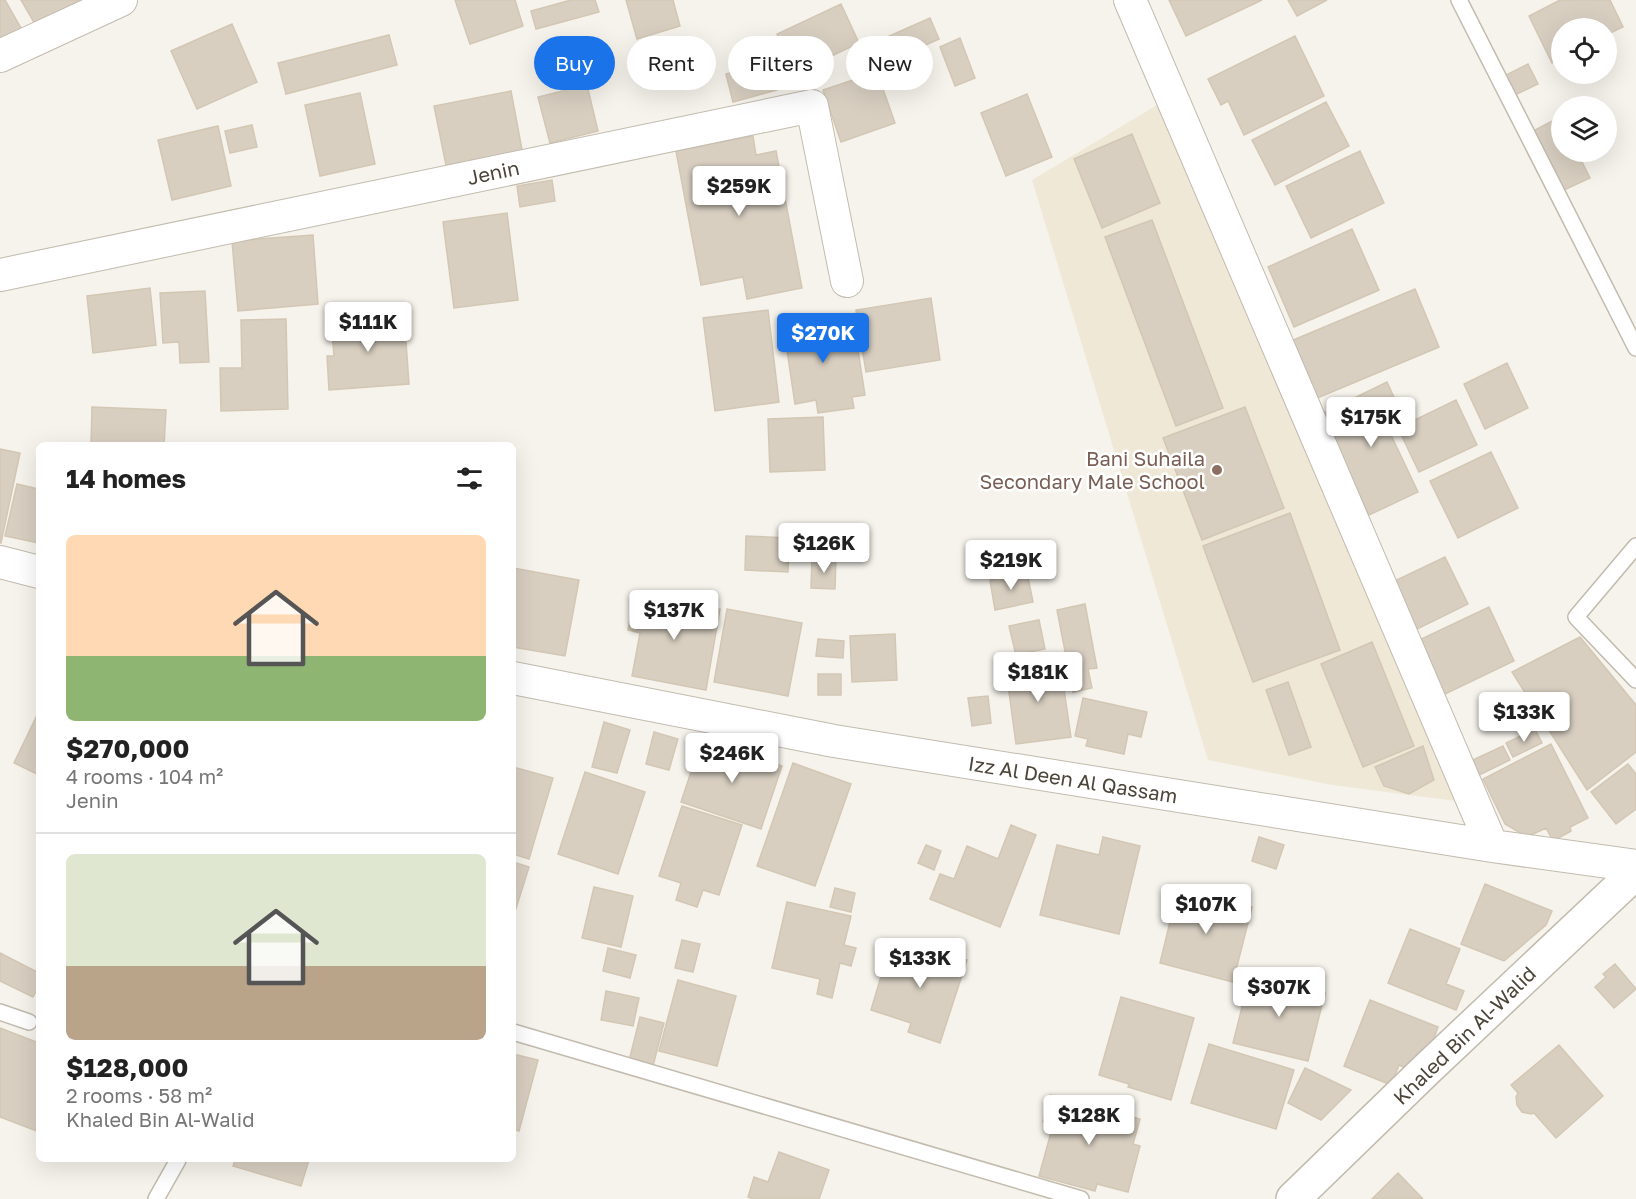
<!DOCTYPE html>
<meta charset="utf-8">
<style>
body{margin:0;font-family:"Golos Text",sans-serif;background:#f2f2f2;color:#222;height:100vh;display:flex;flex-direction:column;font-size:22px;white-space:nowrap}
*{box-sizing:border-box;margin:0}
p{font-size:20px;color:#767676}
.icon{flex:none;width:33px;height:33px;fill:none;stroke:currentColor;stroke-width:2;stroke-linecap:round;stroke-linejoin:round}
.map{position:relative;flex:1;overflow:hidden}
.panel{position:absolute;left:36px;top:442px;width:480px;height:720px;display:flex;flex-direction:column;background:#fff;border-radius:9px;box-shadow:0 6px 24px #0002}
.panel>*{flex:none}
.hud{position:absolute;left:534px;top:36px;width:570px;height:54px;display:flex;gap:12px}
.buttons{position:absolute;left:1551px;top:18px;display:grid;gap:12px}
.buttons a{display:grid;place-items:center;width:66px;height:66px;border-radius:50%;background:#fff;box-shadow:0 6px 24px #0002;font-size:30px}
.price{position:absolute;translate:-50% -51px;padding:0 14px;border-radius:6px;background:#fff;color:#222;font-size:20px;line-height:39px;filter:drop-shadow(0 2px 3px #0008)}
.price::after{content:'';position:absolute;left:50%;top:36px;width:18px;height:14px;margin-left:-9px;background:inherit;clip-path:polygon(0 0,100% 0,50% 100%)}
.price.on{background:#1a73e8;color:#fff}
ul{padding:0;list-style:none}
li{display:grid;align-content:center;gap:12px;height:318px;padding:0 30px}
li+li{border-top:2px solid #e0e0e0}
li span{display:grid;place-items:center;height:186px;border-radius:9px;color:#555}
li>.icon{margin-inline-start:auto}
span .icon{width:108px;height:108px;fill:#fffc;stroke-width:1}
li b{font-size:26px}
h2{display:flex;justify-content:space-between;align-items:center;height:72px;padding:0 30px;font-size:26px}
.pill{padding:0 21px;border-radius:27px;background:#fff;box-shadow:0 6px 24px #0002;font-size:21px;line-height:54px}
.pill.on{background:#1a73e8;color:#fff}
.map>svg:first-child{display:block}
.education{fill:#efe8d6}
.building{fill:#d8cfc1;stroke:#d3c7b4;stroke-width:1.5}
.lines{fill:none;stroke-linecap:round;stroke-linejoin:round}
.service-casing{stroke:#c2bbae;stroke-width:18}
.minor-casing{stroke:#c2bbae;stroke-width:34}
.tertiary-casing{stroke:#c2bbae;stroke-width:36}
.service{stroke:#fff;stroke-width:15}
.minor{stroke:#fff;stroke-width:32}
.tertiary{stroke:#fff;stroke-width:33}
.education-dot{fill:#8d6e63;stroke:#fff;stroke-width:2}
.labels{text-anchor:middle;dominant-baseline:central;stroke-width:5;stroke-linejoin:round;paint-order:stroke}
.street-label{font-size:20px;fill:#4b4439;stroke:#fff}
.education-label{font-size:20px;fill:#785e54;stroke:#fff;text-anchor:end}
</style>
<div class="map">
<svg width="1636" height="1199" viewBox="0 0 1636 1199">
<rect width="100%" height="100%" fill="#f6f3ec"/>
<!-- education -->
<path class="education" d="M 1157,105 L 1456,801 L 1332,785 L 1208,760 L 1032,180 Z"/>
<!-- building -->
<path class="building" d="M 0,0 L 5,0 L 21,28 L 0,41 Z
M 21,0 L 87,0 L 39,31 Z
M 455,0 L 515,0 L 523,26 L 470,44 Z
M 571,0 L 595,0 L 599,12 L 536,29 L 531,11 Z
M 626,0 L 673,0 L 680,26 L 637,39 Z
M 1169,0 L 1262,0 L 1186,36 Z
M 1288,0 L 1327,0 L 1297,16 Z
M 1560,0 L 1610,0 L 1623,27 L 1606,35 L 1606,28 L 1562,28 L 1562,58 L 1552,63 L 1529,16 Z
M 841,4 L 859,43 L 796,73 L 777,34 Z
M 930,18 L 939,39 L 885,63 L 876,42 Z
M 232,24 L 257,82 L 197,109 L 171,51 Z
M 389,35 L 397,65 L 286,94 L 278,63 Z
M 1295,36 L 1324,96 L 1244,135 L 1228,101 L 1221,105 L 1208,79 Z
M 960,38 L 975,78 L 955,86 L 940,47 Z
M 770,62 L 777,90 L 733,102 L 726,74 Z
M 1528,64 L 1538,84 L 1515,95 L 1506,75 Z
M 877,72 L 895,123 L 841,142 L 823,90 Z
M 587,85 L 598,131 L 550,143 L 538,97 Z
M 511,91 L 523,155 L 447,170 L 434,106 Z
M 360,93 L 375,164 L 320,176 L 305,105 Z
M 1027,94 L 1052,157 L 1006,176 L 981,113 Z
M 1326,102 L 1349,146 L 1275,185 L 1252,140 Z
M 1560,117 L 1562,152 L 1577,152 L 1590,178 L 1562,191 L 1533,131 Z
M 252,125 L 257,147 L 230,153 L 225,131 Z
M 218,126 L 231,186 L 172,200 L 158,140 Z
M 1132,134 L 1160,203 L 1102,228 L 1074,159 Z
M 753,136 L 756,155 L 776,151 L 802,288 L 747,299 L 743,277 L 701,285 L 676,151 Z
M 1360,151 L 1384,203 L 1311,238 L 1286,186 Z
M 552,180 L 555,201 L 520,207 L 517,186 Z
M 507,213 L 518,300 L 454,308 L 443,222 Z
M 1152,220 L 1223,408 L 1176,426 L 1105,237 Z
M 1352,229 L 1379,290 L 1294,327 L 1268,267 Z
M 313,235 L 318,304 L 238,311 L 232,241 Z
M 150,288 L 156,345 L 93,353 L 87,296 Z
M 1415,289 L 1439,347 L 1315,399 L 1291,341 Z
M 205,291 L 209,362 L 180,363 L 179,342 L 163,343 L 160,293 Z
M 931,298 L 940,360 L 866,372 L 856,310 Z
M 768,310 L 779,402 L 715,411 L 703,318 Z
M 404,314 L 409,384 L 329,390 L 327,356 L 334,356 L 331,320 Z
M 843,315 L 848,346 L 857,344 L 865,395 L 852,397 L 854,408 L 818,413 L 816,400 L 795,404 L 783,324 Z
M 286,319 L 288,409 L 221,411 L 220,368 L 242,368 L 241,320 Z
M 1507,363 L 1528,408 L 1485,429 L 1464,384 Z
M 1387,382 L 1399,408 L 1382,416 L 1418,492 L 1369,515 L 1321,414 Z
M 1456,400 L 1477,445 L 1419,472 L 1398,428 Z
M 92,407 L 166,410 L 164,446 L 91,446 Z
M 1245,407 L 1284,508 L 1202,540 L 1163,438 Z
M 823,417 L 825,470 L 770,472 L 768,419 Z
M 0,449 L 20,453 L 1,543 L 0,543 Z
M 1491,452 L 1518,508 L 1458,538 L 1430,481 Z
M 17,484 L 39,489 L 39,543 L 5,536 Z
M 1290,513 L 1340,650 L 1253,682 L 1203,546 Z
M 746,536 L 789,538 L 788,572 L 745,570 Z
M 1445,557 L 1468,604 L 1409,633 L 1386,585 Z
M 812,558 L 836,559 L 835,589 L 811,588 Z
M 513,568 L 579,580 L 565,656 L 513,647 Z
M 1027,572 L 1033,602 L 995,610 L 990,580 Z
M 635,594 L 720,609 L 706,690 L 632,676 L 640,633 L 628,630 Z
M 1085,604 L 1097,668 L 1088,669 L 1092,688 L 1073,692 L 1057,610 Z
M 1489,607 L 1514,661 L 1443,695 L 1417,641 Z
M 727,609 L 802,623 L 788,696 L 714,682 Z
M 1039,620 L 1045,649 L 1016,655 L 1009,626 Z
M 895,634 L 897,680 L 852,682 L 850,636 Z
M 1580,637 L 1636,705 L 1636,752 L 1587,790 L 1512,672 Z
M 818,639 L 844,641 L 843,658 L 816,656 Z
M 1372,642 L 1414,746 L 1363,767 L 1321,664 Z
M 1060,662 L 1071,737 L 1016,744 L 1006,670 Z
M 818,674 L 841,674 L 841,695 L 818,695 Z
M 1288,682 L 1311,747 L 1289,755 L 1266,690 Z
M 988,696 L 991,723 L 972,726 L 968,698 Z
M 1083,698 L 1147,712 L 1141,737 L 1128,734 L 1124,754 L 1086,746 L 1088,739 L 1075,736 Z
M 39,711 L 39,775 L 14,763 Z
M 604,722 L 630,730 L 617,773 L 592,767 Z
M 1535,729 L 1542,743 L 1513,757 L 1506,743 Z
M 654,732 L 678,739 L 669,770 L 646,764 Z
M 702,739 L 782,766 L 761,829 L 681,802 Z
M 1551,744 L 1588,818 L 1570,827 L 1571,831 L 1553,841 L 1546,828 L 1527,837 L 1505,824 L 1483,779 Z
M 1423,746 L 1434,780 L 1409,794 L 1384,786 L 1375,767 Z
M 1503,746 L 1510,760 L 1469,780 L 1462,765 Z
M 793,763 L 851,784 L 815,886 L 757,866 Z
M 1628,764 L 1636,774 L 1636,809 L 1616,824 L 1591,792 Z
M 513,767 L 553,778 L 529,859 L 513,854 Z
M 585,772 L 645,792 L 618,874 L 558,854 Z
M 682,806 L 742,825 L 719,895 L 703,890 L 697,907 L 676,900 L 681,883 L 659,876 Z
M 1011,825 L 1036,835 L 1000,927 L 930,899 L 940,874 L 954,879 L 967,846 L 998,859 Z
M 1103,837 L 1140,846 L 1119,934 L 1040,915 L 1057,845 L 1099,855 Z
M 1259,837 L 1284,845 L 1276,869 L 1252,861 Z
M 926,845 L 941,851 L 934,870 L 918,863 Z
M 513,862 L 529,867 L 513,918 Z
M 1485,884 L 1552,911 L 1546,925 L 1504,961 L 1461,944 Z
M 594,887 L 633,896 L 621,947 L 582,938 Z
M 835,888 L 855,893 L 851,912 L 830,907 Z
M 1178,889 L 1252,907 L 1233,982 L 1160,963 Z
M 787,902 L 851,916 L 844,945 L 856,948 L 851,966 L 840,963 L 832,998 L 817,994 L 820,979 L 772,968 Z
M 1410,929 L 1460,949 L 1446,984 L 1464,991 L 1456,1010 L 1388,983 Z
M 682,940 L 700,944 L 693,972 L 675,968 Z
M 909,941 L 967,960 L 940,1043 L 908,1032 L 911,1023 L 871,1010 L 887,956 L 903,961 Z
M 608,948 L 636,955 L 630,978 L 603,971 Z
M 0,953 L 39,973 L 39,986 L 33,997 L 0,981 Z
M 1615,964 L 1636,989 L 1614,1008 L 1595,987 L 1606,977 L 1603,974 Z
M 1250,975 L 1325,993 L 1308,1061 L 1233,1043 Z
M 678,980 L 736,996 L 717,1066 L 659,1051 Z
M 606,991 L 639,998 L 633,1026 L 601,1020 Z
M 1121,997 L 1194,1018 L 1171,1100 L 1128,1087 L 1129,1084 L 1099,1075 Z
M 1370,1000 L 1438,1027 L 1426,1060 L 1416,1056 L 1410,1070 L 1399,1065 L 1391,1085 L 1344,1066 Z
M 640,1017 L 664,1023 L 653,1066 L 629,1061 Z
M 0,1028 L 39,1043 L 39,1132 L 0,1117 Z
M 1209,1044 L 1294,1070 L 1276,1129 L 1191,1103 Z
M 1559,1045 L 1603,1096 L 1556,1138 L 1534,1113 L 1531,1114 L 1522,1112 L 1517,1105 L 1516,1097 L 1518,1093 L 1511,1085 Z
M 513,1054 L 538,1060 L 519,1131 L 513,1129 Z
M 1305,1068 L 1351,1090 L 1321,1120 L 1288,1103 Z
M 1050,1095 L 1140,1119 L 1133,1144 L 1140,1146 L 1128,1192 L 1097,1184 L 1095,1191 L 1039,1176 L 1053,1125 L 1043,1122 Z
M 779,1152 L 829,1170 L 819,1199 L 753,1199 L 748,1197 L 754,1177 L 768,1182 Z
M 235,1160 L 309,1160 L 301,1186 L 233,1166 Z
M 1398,1173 L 1423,1199 L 1372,1199 Z"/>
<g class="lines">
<!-- service casing -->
<g class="service-casing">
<path id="service" d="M 1459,0 L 1636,348
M 1636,546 L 1576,617 L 1636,680
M 0,1012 L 29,1022
M 513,1032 L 1081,1199
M 156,1199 L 178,1160"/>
</g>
<!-- minor casing -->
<g class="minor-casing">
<path id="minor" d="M 1130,0 L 1492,846
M 0,56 L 121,0
M 0,275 L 812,106 L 847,281
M 0,562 L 39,572
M 513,678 L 834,741 L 1492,846 L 1636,866"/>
</g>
<!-- tertiary casing -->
<g class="tertiary-casing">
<path id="tertiary" d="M 1293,1199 L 1427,1069 L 1636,872"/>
</g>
<!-- service -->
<use href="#service" class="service"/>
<!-- minor -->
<use href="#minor" class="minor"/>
<!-- tertiary -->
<use href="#tertiary" class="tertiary"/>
</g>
<!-- markers -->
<circle class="education-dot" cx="1217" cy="470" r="6"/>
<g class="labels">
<!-- street labels -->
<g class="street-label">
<text transform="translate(493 172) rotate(-12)">Jenin</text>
<text transform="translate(1073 779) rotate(9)">Izz Al Deen Al Qassam</text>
<text transform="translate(1464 1035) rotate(-44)">Khaled Bin Al-Walid</text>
</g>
<!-- education labels -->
<g class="education-label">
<text x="1205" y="458">Bani Suhaila<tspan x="1205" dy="23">Secondary Male School</tspan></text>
</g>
</g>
</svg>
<div class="buttons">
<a><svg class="icon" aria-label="locate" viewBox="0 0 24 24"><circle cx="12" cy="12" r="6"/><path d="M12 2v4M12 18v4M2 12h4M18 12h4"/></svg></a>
<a><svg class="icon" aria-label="layers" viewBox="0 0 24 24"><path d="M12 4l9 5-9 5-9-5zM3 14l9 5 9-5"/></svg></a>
</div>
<b class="price" style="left:739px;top:217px">$259K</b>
<b class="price" style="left:368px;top:353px">$111K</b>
<b class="price on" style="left:823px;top:364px">$270K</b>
<b class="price" style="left:1371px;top:448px">$175K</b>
<b class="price" style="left:824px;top:574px">$126K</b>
<b class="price" style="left:1011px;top:591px">$219K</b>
<b class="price" style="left:674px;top:641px">$137K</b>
<b class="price" style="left:1038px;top:703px">$181K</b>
<b class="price" style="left:1524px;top:743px">$133K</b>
<b class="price" style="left:732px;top:784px">$246K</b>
<b class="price" style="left:1206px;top:935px">$107K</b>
<b class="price" style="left:920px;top:989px">$133K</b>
<b class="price" style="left:1279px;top:1018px">$307K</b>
<b class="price" style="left:1089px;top:1146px">$128K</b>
<div class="hud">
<a class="pill on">Buy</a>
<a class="pill">Rent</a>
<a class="pill">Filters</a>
<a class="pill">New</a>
</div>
<section class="panel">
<h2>14 homes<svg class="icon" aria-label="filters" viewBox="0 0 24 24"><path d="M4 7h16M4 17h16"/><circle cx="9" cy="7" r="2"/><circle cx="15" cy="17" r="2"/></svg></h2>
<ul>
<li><span style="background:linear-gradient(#ffd9b3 65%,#8fb573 0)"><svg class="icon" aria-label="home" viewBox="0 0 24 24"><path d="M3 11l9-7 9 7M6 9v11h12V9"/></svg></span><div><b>$270,000</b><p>4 rooms · 104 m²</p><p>Jenin</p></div></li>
<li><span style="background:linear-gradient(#dfe7d0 60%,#b9a48a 0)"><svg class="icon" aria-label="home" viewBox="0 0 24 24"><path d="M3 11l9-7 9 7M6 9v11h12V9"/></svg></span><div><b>$128,000</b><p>2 rooms · 58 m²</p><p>Khaled Bin Al-Walid</p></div></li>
</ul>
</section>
</div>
